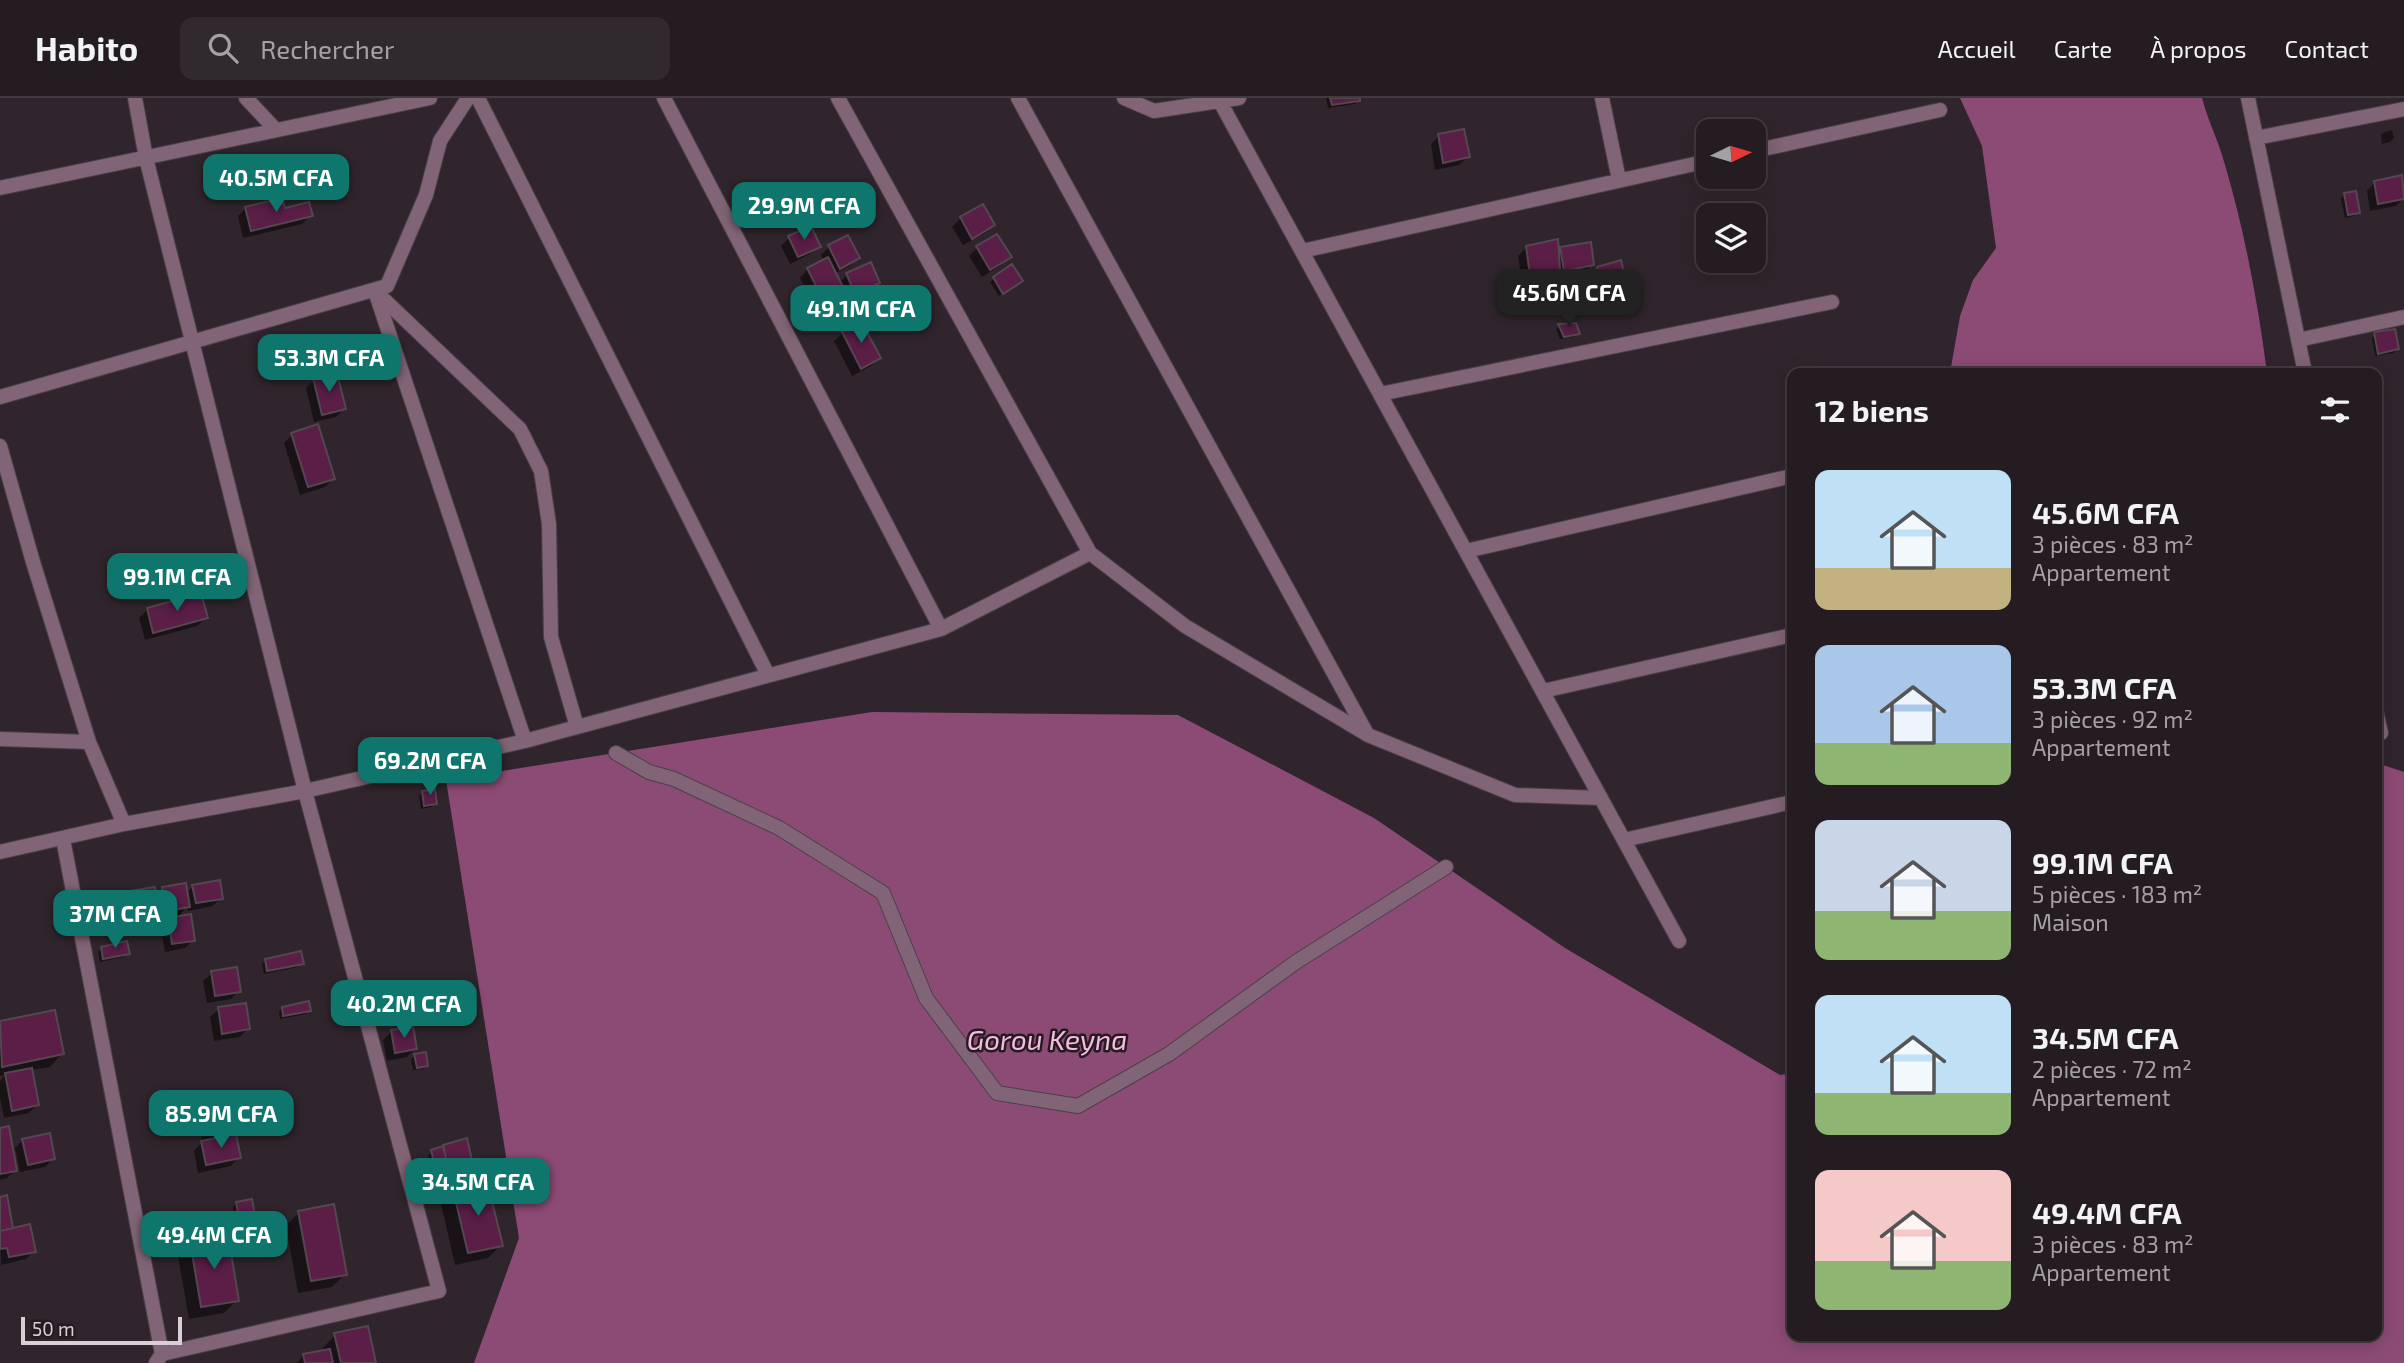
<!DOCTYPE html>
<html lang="fr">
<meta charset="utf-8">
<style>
body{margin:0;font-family:"Exo 2",sans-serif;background:#30292e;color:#f1f3f6;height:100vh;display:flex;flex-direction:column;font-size:26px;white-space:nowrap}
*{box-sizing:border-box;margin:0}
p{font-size:23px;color:#a3a1a5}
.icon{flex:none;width:38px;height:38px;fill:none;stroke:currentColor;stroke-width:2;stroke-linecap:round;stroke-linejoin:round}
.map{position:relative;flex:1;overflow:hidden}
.sheet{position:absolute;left:1787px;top:270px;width:595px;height:973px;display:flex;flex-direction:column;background:#241c21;border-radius:14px;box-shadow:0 4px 18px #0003,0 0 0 2px #413a3f}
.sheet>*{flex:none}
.needle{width:46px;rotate:85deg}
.buttons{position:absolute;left:1696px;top:21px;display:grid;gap:14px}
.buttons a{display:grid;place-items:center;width:70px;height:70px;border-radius:14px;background:#241c21;box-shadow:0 4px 18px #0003,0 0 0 2px #413a3f;font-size:35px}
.scale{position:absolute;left:21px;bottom:18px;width:161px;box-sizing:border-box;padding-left:7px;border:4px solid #d8d0d5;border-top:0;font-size:19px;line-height:24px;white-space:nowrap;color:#d8d0d5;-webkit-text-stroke:5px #261b22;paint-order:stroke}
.price{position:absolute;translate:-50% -60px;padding:0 16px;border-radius:14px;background:#0f766e;color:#fff;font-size:23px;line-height:46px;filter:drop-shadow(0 2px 4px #0008)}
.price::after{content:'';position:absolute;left:50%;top:42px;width:21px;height:16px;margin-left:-10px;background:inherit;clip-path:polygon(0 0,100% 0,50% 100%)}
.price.selected{background:#222;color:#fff}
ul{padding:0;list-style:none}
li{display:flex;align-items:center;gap:21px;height:175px;padding:0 28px}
li span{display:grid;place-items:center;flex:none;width:196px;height:140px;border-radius:14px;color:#555}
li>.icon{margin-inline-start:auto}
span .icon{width:84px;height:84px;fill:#fffc;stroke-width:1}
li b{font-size:30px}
h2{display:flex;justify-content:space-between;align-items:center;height:84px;padding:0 28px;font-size:30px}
header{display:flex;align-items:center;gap:42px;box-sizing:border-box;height:98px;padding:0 35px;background:#241c21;border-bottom:2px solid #413a3f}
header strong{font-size:33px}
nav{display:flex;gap:38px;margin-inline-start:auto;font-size:24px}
.search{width:490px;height:63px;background:#30292e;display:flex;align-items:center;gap:18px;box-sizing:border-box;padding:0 24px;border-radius:14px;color:#a3a1a5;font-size:26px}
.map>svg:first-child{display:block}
.water{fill:#8c4b75}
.shadow{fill:#0007;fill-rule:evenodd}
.building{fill:#5a1e47;stroke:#54474f;stroke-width:2}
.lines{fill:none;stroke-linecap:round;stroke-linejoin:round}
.pedestrian-casing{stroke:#4b4047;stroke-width:16}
.minor-casing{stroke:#4b4047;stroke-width:16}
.pedestrian{stroke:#816476;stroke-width:14}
.minor{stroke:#816476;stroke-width:14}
.labels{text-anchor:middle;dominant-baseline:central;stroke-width:5;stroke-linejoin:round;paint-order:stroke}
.water-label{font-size:28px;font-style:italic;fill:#f5bcdf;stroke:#261b22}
</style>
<header>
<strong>Habito</strong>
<div class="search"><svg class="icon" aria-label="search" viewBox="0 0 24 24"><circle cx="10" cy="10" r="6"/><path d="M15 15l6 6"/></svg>Rechercher</div>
<nav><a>Accueil</a><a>Carte</a><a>À propos</a><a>Contact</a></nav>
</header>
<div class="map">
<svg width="2404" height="1265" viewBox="0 0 2404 1265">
<rect width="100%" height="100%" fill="#30252c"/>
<!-- water -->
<path class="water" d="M 1960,0 L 2202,0 C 2208,23 2219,44 2225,67 C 2245,135 2258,205 2267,275 L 1950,275 L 1960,218 L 1973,182 L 1996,150 L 1982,48 Z
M 872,614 L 1178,617 L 1374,720 L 1565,850 L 1780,977 L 1792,975 L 1792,1237 L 2376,1237 L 2377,665 L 2404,674 L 2404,1265 L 474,1265 L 519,1140 L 446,682 Z"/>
<!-- shadow -->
<path class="shadow" d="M 1326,0 L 1358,0 L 1358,2 L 1355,6 L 1328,10 Z
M 2392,32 L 2394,40 L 2390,44 L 2382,46 L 2381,37 L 2385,34 Z
M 1439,38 L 1468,59 L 1459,67 L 1435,72 L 1431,46 Z
M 2401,80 L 2404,100 L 2396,108 L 2370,113 L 2367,93 L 2375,84 Z
M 2345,97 L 2358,114 L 2354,118 L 2345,120 L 2341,101 Z
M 982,108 L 993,127 L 985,135 L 963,147 L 952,129 L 961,120 Z
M 246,110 L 284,112 L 311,117 L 302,126 L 243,140 L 238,118 Z
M 789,140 L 818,148 L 810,156 L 790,166 L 781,148 Z
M 829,149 L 858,160 L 850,168 L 834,176 L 839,185 L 847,177 L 870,166 L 878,184 L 870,193 L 847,203 L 846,201 L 838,209 L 819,219 L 800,180 L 808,171 L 824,163 L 821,157 Z
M 977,150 L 1009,159 L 1001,167 L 982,179 L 969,158 Z
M 1526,150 L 1557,154 L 1561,150 L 1592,166 L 1584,175 L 1562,179 L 1566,201 L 1558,210 L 1539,215 L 1534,191 L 1544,181 L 1522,185 L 1521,180 L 1552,175 L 1552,172 L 1521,177 L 1518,158 ZM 1555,174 L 1556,181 L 1547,182 Z
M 1011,169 L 1017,186 L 999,198 L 990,184 Z
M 1598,170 L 1626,191 L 1618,199 L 1594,203 L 1589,178 Z
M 1559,228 L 1578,236 L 1574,239 L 1560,241 L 1556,231 Z
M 843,235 L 879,260 L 871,268 L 852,278 L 834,243 Z
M 2375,236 L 2397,251 L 2394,255 L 2375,258 L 2372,240 Z
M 314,282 L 344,311 L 336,319 L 314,324 L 306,290 Z
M 292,337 L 333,381 L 325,389 L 300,397 L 284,345 Z
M 200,498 L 206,520 L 197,528 L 145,542 L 139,520 L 147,512 Z
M 423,694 L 436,705 L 432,709 L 421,711 L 419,698 Z
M 193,788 L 221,800 L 213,808 L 188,813 L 187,809 L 177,820 L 193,842 L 185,850 L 165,854 L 161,830 L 172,818 L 159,821 L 158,815 L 149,823 L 126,827 L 122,803 L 130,795 L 155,799 L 163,791 L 186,796 Z
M 102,850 L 128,856 L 124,859 L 100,864 L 98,854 Z
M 266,862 L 302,865 L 298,869 L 264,876 L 262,866 Z
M 212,875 L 239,893 L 231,901 L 207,905 L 203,883 Z
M 282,910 L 309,912 L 306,916 L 280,921 L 279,914 Z
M 219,911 L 248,930 L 240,939 L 214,943 L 210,919 Z
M 54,915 L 62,956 L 50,969 L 31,972 L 37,1007 L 29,1015 L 4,1020 L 0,1000 L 0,983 L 5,977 L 0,978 L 0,925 Z
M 391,934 L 415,951 L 407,959 L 387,963 L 383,942 Z
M 415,958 L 426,967 L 423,971 L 413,972 L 411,961 Z
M 190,1014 L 234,1030 L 224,1040 L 239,1059 L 231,1068 L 198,1075 L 194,1053 L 202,1044 L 199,1030 L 184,1033 L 182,1023 Z
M 0,1032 L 16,1072 L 7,1080 L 0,1082 Z
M 23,1042 L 53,1061 L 45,1069 L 20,1074 L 15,1050 Z
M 466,1043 L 473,1071 L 464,1079 L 442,1085 L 441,1081 L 435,1083 L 428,1057 L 442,1049 Z
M 454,1093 L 501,1147 L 488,1160 L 455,1167 L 441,1106 Z
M 0,1101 L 12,1132 L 34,1153 L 26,1161 L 1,1167 Z
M 236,1106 L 253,1116 L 249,1120 L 235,1122 L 233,1109 Z
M 299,1115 L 345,1176 L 332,1189 L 298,1195 L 286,1127 Z
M 191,1145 L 237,1202 L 224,1215 L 189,1221 L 178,1158 Z
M 335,1237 L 374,1265 L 297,1265 L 304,1257 L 323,1254 L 323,1250 Z"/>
<!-- building -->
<path class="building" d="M 1330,0 L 1360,0 L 1360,3 L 1332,7 Z
M 1464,31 L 1470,59 L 1443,65 L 1438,36 Z
M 2402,77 L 2404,101 L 2378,106 L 2374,83 Z
M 2356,93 L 2360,115 L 2348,117 L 2344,95 Z
M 282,100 L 285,110 L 309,104 L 313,118 L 251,133 L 245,109 Z
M 983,106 L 995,127 L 972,141 L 960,119 Z
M 811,128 L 821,149 L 798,159 L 788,138 Z
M 997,136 L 1012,159 L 990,172 L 976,148 Z
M 848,137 L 860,160 L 840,171 L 828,147 Z
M 1558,141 L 1560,172 L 1530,178 L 1526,148 Z
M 1591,144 L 1594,167 L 1564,173 L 1560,149 Z
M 828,159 L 849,201 L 828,212 L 807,170 Z
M 1621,162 L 1628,191 L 1602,196 L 1597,169 Z
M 871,164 L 880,185 L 855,196 L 846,175 Z
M 1012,166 L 1023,183 L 1003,196 L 993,179 Z
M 1563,178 L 1568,202 L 1546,208 L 1541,181 Z
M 861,223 L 881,260 L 861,271 L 842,234 Z
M 1576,225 L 1580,236 L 1564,239 L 1558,226 Z
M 2395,231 L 2399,251 L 2378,256 L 2374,234 Z
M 337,275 L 346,311 L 322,317 L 313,280 Z
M 318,326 L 335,381 L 308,389 L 291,335 Z
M 201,495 L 208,520 L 153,535 L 147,510 Z
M 435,691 L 437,706 L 424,708 L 422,693 Z
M 220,782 L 223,801 L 196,805 L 192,787 Z
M 186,785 L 190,809 L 167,813 L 162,789 Z
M 155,789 L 159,815 L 134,819 L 130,793 Z
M 191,816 L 195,843 L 172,846 L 168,820 Z
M 127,843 L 130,856 L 103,861 L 101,849 Z
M 301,853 L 304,866 L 267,873 L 265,861 Z
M 237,869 L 241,894 L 215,898 L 211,873 Z
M 309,903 L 311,913 L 283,918 L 282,909 Z
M 246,905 L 250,931 L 222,936 L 218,909 Z
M 55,912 L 64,956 L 2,969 L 0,923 Z
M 413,928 L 417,951 L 395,955 L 391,932 Z
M 426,954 L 428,968 L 417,970 L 414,956 Z
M 32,970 L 39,1007 L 12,1013 L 5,975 Z
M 230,1005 L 236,1030 L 210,1035 L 207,1023 L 192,1026 L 189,1013 Z
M 9,1028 L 17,1073 L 0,1076 L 0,1030 Z
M 50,1035 L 55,1061 L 28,1067 L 22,1041 Z
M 236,1036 L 241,1060 L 206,1067 L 201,1043 Z
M 467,1040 L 474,1071 L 450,1077 L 443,1047 Z
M 443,1048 L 450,1077 L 438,1081 L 431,1052 Z
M 487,1083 L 503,1148 L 468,1155 L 453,1092 Z
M 7,1097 L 13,1130 L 0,1133 L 0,1099 Z
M 252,1101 L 255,1117 L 239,1120 L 236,1104 Z
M 334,1106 L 347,1177 L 311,1183 L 298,1113 Z
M 30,1126 L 36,1154 L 9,1159 L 7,1150 L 0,1151 L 0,1133 Z
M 228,1137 L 239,1203 L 201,1209 L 190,1143 Z
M 368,1228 L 376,1265 L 341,1265 L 334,1235 Z
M 330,1251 L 333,1265 L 305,1265 L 303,1256 Z"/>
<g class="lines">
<!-- pedestrian casing -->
<g class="pedestrian-casing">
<path id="pedestrian" d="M 616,655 L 649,674 L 674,681 L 779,730 L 883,795 L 926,900 L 997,995 L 1078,1008 L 1169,956 L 1296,864 L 1446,769"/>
</g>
<!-- minor casing -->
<g class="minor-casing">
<path id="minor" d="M 135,0 L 146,60 L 305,693 L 439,1193 L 162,1256 L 156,1265
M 246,0 L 276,32
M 478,0 L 768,577
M 664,0 L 941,531
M 838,0 L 1090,455
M 1018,0 L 1366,634
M 1124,0 L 1154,13 L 1239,0
M 1218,0 L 1679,843
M 1602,0 L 1619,82
M 2248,0 L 2305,275
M 2256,40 L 2404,11
M 1754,53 L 1940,12
M 0,90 L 430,0
M 1302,153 L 1708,63
M 374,192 L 520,331 L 541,373 L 549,426 L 551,539 L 577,629
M 376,196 L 525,643
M 2298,242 L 2404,219
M 1380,296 L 1832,204
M 0,299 L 387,188 L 426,97 L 440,43 L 468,0
M 0,348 L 33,464 L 89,644 L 124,726
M 1466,453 L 1792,378
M 1543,593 L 1792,537
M 2376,613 L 2381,635
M 0,641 L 89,644
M 63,741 L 162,1256
M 1624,742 L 1792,704
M 0,754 L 124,726 L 305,693 L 525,643 L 941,531 L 1090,455 L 1185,528 L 1368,637 L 1515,697 L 1601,700"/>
</g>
<!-- pedestrian -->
<use href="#pedestrian" class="pedestrian"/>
<!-- minor -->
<use href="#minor" class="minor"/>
</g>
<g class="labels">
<!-- water labels -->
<g class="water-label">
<text x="1047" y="941">Gorou Keyna</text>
</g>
</g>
</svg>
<div class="buttons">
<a><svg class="needle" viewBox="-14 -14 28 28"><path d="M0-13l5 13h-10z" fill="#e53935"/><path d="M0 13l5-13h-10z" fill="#a3a1a5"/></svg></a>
<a><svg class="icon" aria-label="layers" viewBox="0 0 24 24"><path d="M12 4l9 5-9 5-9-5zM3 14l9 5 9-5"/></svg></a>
</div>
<div class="scale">50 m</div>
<b class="price" style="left:276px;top:116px">40.5M CFA</b>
<b class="price" style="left:804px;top:144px">29.9M CFA</b>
<b class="price selected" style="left:1569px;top:231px">45.6M CFA</b>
<b class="price" style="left:861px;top:247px">49.1M CFA</b>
<b class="price" style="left:329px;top:296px">53.3M CFA</b>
<b class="price" style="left:177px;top:515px">99.1M CFA</b>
<b class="price" style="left:430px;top:699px">69.2M CFA</b>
<b class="price" style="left:115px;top:852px">37M CFA</b>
<b class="price" style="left:404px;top:942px">40.2M CFA</b>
<b class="price" style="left:221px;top:1052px">85.9M CFA</b>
<b class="price" style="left:478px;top:1120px">34.5M CFA</b>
<b class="price" style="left:214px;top:1173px">49.4M CFA</b>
<section class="sheet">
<h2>12 biens<svg class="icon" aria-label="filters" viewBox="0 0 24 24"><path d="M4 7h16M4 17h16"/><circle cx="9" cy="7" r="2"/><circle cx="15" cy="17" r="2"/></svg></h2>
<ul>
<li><span style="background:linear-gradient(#bfe0f5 70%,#c2b280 0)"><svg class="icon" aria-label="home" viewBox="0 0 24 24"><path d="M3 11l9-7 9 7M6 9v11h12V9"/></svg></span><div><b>45.6M CFA</b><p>3 pièces · 83 m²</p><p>Appartement</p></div></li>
<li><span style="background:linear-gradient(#a9c7e8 70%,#8fb573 0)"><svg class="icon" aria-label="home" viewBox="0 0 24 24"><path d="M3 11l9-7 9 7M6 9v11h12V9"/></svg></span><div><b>53.3M CFA</b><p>3 pièces · 92 m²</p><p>Appartement</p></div></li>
<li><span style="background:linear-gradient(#c9d6e8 65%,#8fb573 0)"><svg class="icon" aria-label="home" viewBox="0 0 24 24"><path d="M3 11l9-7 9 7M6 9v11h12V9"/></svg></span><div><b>99.1M CFA</b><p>5 pièces · 183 m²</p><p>Maison</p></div></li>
<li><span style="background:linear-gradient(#bfe0f5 70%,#8fb573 0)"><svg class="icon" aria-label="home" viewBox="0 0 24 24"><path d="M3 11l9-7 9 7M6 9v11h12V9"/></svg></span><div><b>34.5M CFA</b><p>2 pièces · 72 m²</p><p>Appartement</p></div></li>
<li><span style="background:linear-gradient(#f6c9c9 65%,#8fb573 0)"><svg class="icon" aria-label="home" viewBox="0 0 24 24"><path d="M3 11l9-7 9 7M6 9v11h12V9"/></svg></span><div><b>49.4M CFA</b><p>3 pièces · 83 m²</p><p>Appartement</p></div></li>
</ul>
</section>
</div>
